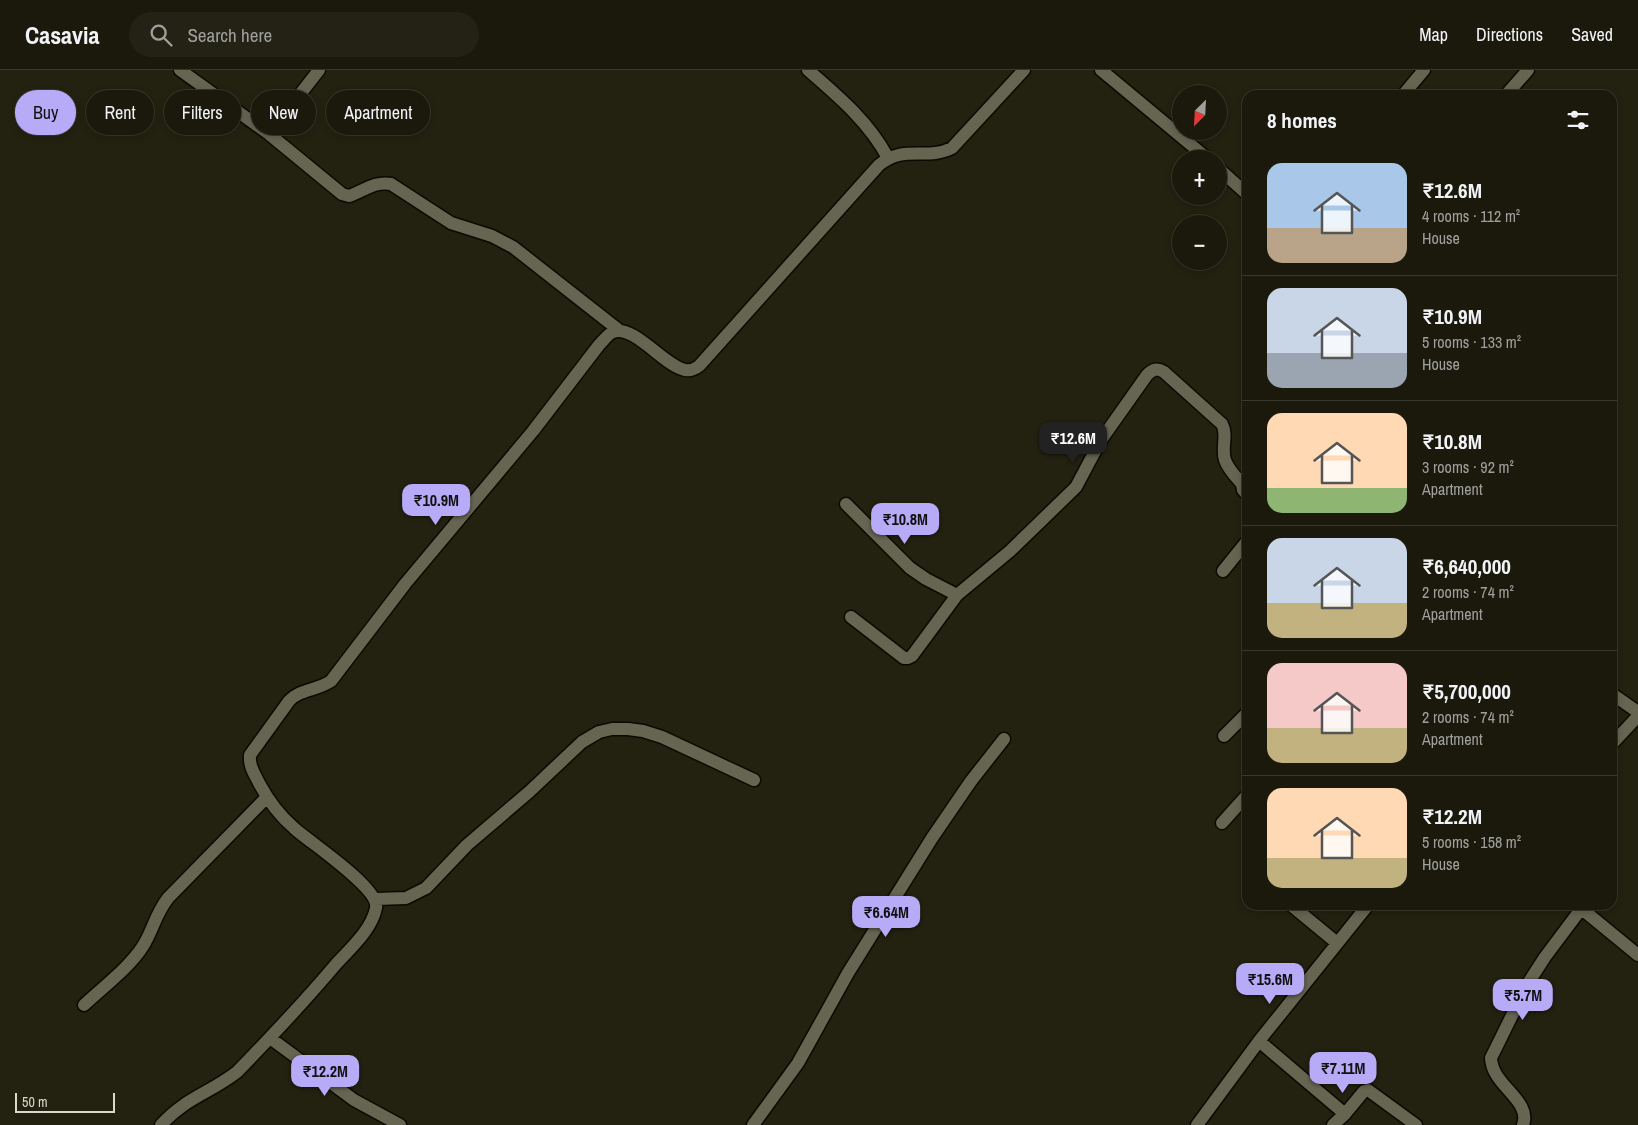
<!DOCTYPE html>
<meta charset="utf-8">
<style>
body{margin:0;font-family:"Archivo Narrow",sans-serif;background:#232215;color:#f1f3f6;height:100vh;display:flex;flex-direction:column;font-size:19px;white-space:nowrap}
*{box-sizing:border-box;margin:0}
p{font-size:16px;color:#9fa09d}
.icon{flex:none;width:28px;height:28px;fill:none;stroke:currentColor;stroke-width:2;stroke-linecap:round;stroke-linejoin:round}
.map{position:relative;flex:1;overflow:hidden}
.details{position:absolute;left:1242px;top:20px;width:375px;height:820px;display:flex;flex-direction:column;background:#1a190c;border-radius:15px;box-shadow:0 2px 8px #0003,0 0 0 1px #38382d}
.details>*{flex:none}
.hud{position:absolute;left:15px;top:20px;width:475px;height:45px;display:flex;gap:10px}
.needle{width:32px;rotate:204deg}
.fabs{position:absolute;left:1172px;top:15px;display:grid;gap:10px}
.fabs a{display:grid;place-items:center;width:55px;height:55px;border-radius:50%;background:#1a190c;box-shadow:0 2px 8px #0003,0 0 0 1px #38382d;font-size:25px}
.scale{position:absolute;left:15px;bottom:12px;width:100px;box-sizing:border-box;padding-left:5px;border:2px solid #d9d8ce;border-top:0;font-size:14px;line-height:18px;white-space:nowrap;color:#d9d8ce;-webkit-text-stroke:4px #232110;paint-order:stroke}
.price{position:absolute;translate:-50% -42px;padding:0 11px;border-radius:10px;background:#b7abf8;color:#111;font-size:16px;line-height:32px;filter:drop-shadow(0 1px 2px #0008)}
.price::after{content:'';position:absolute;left:50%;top:30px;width:15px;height:11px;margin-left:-8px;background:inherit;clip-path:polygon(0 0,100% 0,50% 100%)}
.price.current{background:#222;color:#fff}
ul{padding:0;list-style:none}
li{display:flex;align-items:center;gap:15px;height:125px;padding:0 25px}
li+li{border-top:1px solid #38382d}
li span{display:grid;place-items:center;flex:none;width:140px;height:100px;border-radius:15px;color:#555}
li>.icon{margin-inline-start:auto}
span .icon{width:60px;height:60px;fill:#fffc;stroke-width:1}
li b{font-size:21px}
h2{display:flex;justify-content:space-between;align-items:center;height:60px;padding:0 25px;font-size:21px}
.tag{padding:0 18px;border-radius:22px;background:#1a190c;box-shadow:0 2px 8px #0003,0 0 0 1px #38382d;font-size:18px;line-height:45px}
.tag.current{background:#b7abf8;color:#111}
header{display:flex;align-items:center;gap:30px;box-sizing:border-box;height:70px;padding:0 25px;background:#1a190c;border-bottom:1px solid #38382d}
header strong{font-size:24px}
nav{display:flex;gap:28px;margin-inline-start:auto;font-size:18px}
.search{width:350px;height:45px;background:#232215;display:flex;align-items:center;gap:12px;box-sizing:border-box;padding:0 18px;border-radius:28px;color:#9fa09d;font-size:19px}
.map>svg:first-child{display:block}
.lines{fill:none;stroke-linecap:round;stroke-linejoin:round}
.minor-casing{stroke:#0c0a00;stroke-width:15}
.minor{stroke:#666552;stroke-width:12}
</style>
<header>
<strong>Casavia</strong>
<div class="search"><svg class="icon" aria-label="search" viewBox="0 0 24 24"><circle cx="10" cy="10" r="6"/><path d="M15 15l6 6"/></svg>Search here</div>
<nav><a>Map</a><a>Directions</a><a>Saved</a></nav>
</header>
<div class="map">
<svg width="1638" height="1055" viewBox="0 0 1638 1055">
<rect width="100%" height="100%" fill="#232110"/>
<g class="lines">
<!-- minor casing -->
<g class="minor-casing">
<path id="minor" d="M 180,0 L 269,64 L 342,124 L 349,126 C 364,121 374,111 391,114 L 451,153 L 492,166 L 513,177 L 620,261
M 808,0 C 838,26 869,52 888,88
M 1101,0 L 1208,89
M 1403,25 L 1424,0
M 1506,25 L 1528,0
M 269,64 L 319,0
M 1219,99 L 1248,125
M 1248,403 L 1242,414 L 1243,420 L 1248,426
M 846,434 L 910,498 L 926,509 L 957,525
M 1223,501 L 1248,470
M 851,547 L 904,588 L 908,588 L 912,586 L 957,525 L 1010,481 L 1076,417 L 1101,370 L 1147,305 C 1153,299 1157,298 1164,302 L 1222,354 C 1228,365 1221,378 1225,390 C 1228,399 1236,407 1242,414
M 1612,624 L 1638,642
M 1224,666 L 1248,642
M 1612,674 L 1638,646
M 1222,753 L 1248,724
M 376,829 L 406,828 L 426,818 L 467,775 L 529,722 L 582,672 L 599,662 L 612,659 L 628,659 L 643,661 L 662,667 L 754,710
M 1291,835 L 1337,873
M 1577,835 L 1638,885
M 84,935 C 102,918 130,897 143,876 C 153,860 155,845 168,828 L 267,727
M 270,968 L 354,1030 L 400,1055
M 1259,971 L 1345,1044 L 1364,1021 L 1368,1020 L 1416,1055
M 161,1055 C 185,1028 210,1023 237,1002 C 271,967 305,931 337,893 C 351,878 372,859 376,838 C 380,818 309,772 294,758 C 279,745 268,730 259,713 C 254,703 249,696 250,685 L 289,631 C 300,619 316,621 331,611 L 405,514 L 533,361 L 599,275 C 603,271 608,264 613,262 C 634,254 664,296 685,300 C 690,301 695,299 699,296 L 879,95 C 904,74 926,91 952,78 L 1024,0
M 753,1055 L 798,993 L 848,903 L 932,768 L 971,711 L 1004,669
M 1197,1055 L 1259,971 L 1368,835
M 1333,1055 L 1345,1044
M 1523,1055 C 1532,1030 1492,1016 1491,988 L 1527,915 L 1545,887 L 1581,839"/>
</g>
<!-- minor -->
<use href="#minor" class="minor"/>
</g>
</svg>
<div class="fabs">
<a><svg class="needle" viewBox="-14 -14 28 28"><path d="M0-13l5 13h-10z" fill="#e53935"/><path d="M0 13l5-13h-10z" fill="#9fa09d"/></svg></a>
<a>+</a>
<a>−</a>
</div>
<div class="scale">50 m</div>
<b class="price current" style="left:1073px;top:394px">₹12.6M</b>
<b class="price" style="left:436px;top:456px">₹10.9M</b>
<b class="price" style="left:905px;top:475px">₹10.8M</b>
<b class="price" style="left:886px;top:868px">₹6.64M</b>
<b class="price" style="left:1270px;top:935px">₹15.6M</b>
<b class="price" style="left:1523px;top:951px">₹5.7M</b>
<b class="price" style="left:1343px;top:1024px">₹7.11M</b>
<b class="price" style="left:325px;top:1027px">₹12.2M</b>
<div class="hud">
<a class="tag current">Buy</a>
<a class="tag">Rent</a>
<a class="tag">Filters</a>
<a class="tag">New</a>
<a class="tag">Apartment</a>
</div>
<section class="details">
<h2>8 homes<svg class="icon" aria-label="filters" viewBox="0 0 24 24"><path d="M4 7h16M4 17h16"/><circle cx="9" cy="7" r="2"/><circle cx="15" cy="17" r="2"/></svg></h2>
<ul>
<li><span style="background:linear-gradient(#a9c7e8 65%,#b9a48a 0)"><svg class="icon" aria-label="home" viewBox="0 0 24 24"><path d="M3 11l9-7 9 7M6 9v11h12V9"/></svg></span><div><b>₹12.6M</b><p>4 rooms · 112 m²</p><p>House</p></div></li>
<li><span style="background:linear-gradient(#c9d6e8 65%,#9aa5b1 0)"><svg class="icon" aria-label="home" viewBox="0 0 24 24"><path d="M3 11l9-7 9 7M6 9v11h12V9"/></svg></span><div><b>₹10.9M</b><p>5 rooms · 133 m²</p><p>House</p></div></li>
<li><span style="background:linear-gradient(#ffd9b3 75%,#8fb573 0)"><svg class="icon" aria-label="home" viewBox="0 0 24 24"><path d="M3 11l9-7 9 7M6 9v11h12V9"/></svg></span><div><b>₹10.8M</b><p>3 rooms · 92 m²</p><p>Apartment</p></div></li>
<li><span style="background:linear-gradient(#c9d6e8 65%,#c2b280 0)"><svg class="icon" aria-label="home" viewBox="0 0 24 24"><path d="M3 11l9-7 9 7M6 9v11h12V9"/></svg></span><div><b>₹6,640,000</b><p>2 rooms · 74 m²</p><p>Apartment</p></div></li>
<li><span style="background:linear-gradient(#f6c9c9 65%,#c2b280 0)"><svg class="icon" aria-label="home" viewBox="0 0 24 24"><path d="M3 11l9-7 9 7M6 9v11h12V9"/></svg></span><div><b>₹5,700,000</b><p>2 rooms · 74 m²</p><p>Apartment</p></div></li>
<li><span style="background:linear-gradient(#ffd9b3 70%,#c2b280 0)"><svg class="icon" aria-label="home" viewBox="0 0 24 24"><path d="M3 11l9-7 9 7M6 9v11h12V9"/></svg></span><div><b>₹12.2M</b><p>5 rooms · 158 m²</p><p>House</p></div></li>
</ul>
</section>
</div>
